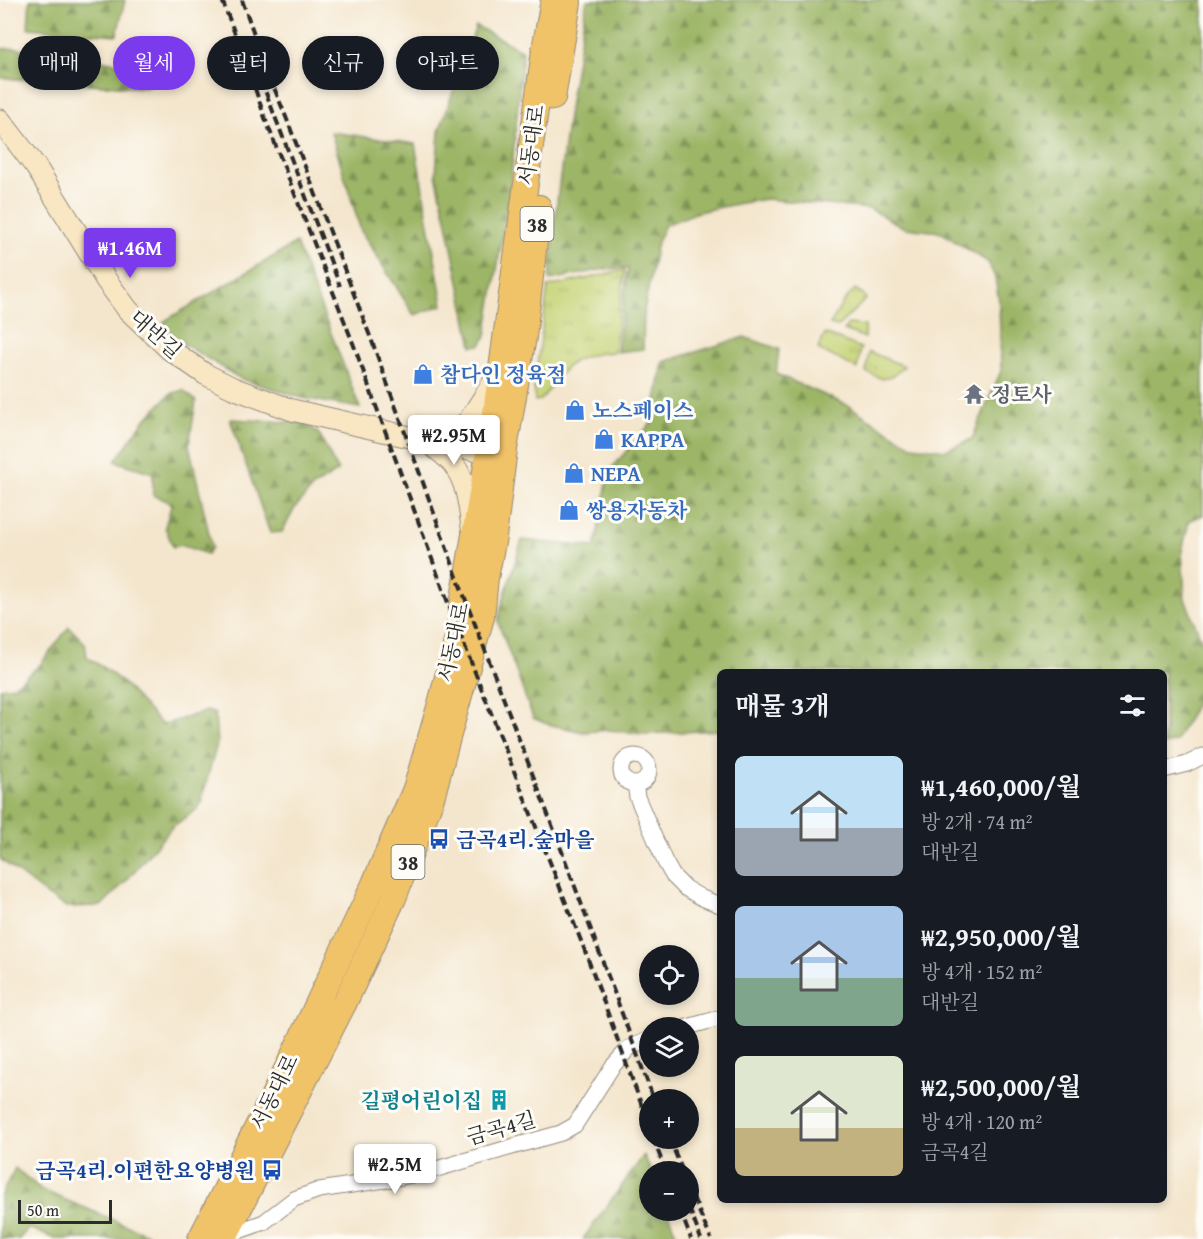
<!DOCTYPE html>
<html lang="ko">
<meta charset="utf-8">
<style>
body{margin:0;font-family:"Gentium Book Plus","Noto Serif KR",serif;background:#20242c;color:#f1f3f6;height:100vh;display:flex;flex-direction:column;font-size:22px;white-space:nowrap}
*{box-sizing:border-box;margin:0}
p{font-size:20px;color:#9ea1a6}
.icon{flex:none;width:33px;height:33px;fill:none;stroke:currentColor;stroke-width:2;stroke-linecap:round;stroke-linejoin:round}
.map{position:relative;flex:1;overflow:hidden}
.details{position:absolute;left:717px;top:669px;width:450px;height:534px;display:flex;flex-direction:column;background:#171b24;border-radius:9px;box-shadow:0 3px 9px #0003}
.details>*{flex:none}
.guide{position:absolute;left:18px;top:36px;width:570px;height:54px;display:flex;gap:12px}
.tools{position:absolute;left:639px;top:945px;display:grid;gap:12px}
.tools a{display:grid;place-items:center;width:60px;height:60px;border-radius:50%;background:#171b24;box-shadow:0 3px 9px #0003;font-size:30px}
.scale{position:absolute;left:18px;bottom:15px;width:94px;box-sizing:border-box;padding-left:6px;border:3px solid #2b2b2b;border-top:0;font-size:16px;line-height:21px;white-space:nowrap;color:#2b2b2b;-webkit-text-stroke:4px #fdfcf7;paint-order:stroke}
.price{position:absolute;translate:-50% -51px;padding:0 14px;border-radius:6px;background:#fff;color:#222;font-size:20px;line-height:39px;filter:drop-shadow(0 2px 3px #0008)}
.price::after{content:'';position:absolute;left:50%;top:36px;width:18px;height:14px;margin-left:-9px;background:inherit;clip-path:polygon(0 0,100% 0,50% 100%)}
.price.active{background:#7c3aed;color:#fff}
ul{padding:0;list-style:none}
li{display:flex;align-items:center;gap:18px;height:150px;padding:0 18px}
li span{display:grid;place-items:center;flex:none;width:168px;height:120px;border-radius:9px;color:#555}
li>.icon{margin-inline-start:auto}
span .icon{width:72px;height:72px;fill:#fffc;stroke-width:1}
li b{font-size:26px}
h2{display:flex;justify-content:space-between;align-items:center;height:72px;padding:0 18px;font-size:26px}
.chip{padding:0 21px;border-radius:27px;background:#171b24;box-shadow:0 3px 9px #0003;font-size:21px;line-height:54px}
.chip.active{background:#7c3aed;color:#fff}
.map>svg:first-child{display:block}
.grass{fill:url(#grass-tufts);stroke:#787f50;stroke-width:1.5}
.forest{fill:url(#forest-firs);stroke:#647048;stroke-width:1.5}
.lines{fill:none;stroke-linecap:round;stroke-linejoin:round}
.street-casing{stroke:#90887c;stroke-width:17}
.secondary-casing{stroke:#90887c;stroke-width:23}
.primary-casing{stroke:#90887c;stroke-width:26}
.street{stroke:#fff;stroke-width:15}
.secondary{stroke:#f9e7c3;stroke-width:21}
.primary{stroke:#f1c369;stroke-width:24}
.rail{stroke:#2b2b2b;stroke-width:4;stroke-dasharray:9 4.5;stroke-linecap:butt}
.labels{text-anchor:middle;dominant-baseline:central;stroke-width:6;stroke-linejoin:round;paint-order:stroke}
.shield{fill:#fdfcf7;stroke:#6a6a68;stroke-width:1.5}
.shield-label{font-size:20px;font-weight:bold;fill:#2b2b2b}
.street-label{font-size:21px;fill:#2b2b2b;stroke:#fdfcf7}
.shop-label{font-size:21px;font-weight:bold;fill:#366cbe;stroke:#fdfcf7;text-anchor:start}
.worship-label{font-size:21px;font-weight:bold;fill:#5b616d;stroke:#fdfcf7;text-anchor:start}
.transit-label{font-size:21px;font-weight:bold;fill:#164399;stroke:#fdfcf7;text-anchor:start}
.culture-label{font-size:21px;font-weight:bold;fill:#0d838f;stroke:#fdfcf7;text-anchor:end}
</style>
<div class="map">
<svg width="1203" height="1239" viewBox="0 0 1203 1239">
<defs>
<pattern id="grass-tufts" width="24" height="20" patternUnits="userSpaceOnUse" patternTransform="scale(1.5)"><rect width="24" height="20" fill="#c6d374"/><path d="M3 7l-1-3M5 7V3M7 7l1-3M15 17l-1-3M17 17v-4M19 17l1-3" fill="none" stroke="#aab565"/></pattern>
<pattern id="forest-firs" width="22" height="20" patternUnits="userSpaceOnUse" patternTransform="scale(1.5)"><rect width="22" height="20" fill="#9cb566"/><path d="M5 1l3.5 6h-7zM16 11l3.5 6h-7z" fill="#7f9354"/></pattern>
</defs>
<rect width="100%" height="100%" fill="#fdfcf7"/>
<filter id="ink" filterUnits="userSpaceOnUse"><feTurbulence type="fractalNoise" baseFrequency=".0167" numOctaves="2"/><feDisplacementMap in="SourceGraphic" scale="12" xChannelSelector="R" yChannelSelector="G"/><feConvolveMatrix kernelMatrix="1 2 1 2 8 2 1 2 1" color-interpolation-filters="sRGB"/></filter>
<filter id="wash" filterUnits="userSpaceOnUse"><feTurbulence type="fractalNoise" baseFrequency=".008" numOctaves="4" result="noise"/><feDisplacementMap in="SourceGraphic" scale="24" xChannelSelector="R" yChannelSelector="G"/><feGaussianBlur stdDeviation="1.35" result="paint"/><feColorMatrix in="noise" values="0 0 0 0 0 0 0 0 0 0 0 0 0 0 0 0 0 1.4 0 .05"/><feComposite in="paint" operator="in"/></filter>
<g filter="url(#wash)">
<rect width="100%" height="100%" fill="#f4e6cd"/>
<!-- grass -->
<path class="grass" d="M 625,270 L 614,352 C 597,353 576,356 565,369 C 556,378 549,390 541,400 L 535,401 L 534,388 L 548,287 Z
M 855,289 L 863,294 L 866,299 L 837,327 L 830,325 L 842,304 Z
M 848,324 L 865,326 L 865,338 L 844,330 Z
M 825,334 L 861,348 L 857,369 L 818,349 Z
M 869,352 L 904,366 L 894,375 L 883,379 L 866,372 Z"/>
<!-- forest -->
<path class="forest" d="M 30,0 L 125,0 L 117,35 L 28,28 Z
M 587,0 L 1203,0 L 1203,515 L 1189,521 L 1182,551 L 1185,599 L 1203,644 L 1203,676 L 1200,696 L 1176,741 L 1164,745 L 1164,672 L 720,672 L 720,730 L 643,734 L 609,730 L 583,732 L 547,724 L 533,718 L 498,622 L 501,607 L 522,540 L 595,547 L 609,471 L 652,422 L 663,362 L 744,337 L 779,349 L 776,374 L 847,405 L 912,446 L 946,450 L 972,439 L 1001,371 L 999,301 L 995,278 L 988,262 L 940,232 L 905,228 L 870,209 L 766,199 L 736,204 L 698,212 L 665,225 L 657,242 L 644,311 L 643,349 L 617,352 L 628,268 L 605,269 L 549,280 L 558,193 L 570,101 Z
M 476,26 L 523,51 L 510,190 L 486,336 L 481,345 L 472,346 L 447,223 L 436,175 L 439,132 Z
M 16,48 L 101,60 L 166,73 L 145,88 L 2,78 L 0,76 L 0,49 Z
M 331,132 L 415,144 L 443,305 L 414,315 L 361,231 Z
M 296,243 L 360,408 L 302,398 L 241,379 L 174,338 L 163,322 Z
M 183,390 L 196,401 L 189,445 L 212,547 L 207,554 L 182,545 L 173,547 L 165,527 L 172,503 L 153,495 L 153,473 L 115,461 L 143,422 L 170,394 Z
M 230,419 L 306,423 L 319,434 L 338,471 L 313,487 L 295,508 L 282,532 L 270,533 Z
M 69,627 L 85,643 L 87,657 L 107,670 L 123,683 L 162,725 L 207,711 L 215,714 L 217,744 L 199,808 L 172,827 L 127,880 L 101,906 L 66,907 L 48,896 L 0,859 L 0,688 L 14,686 L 40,665 Z
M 644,1155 L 651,1171 L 650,1172 L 650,1210 L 667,1211 L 678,1239 L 583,1239 Z
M 15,1168 L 42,1190 L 159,1239 L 55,1239 L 29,1228 L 19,1239 L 0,1239 L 0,1197 Z"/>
</g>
<g filter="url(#ink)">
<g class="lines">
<!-- street casing -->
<g class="street-casing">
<path id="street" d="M621 770a14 14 0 1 1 28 0a14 14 0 1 1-28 0Z
M 1164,770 L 1187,764 L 1203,756
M 635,784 L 637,797 L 665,862 L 673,876 L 685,888 L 702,898 L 720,905
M 684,1028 L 720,1018
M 225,1236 L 264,1222 L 294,1199 L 319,1190 L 391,1179 L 423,1173 L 515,1146 L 561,1133 L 575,1125 L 612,1067 L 629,1048 L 650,1039"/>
</g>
<!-- secondary casing -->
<g class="secondary-casing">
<path id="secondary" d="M 0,120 L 36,167 L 106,280 L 128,310 L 169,349 L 205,374 L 233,388 L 292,410 L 427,441 L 504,456
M 429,436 L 447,435 L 468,422 L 499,374
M 428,442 C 436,449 446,455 453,464 C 467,481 469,506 472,527"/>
</g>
<!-- primary casing -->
<g class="primary-casing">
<path id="primary" d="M 553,98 L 569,2
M 200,1239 L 286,1070 L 373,886 L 415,789 L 440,704 L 457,638 L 462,604 L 495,413 L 544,50 L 553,0
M 224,1239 L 345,1002 L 394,898 L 432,798 L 448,738 L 482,617 L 486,578 L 494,537 L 505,449 L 524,337 L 539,207"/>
</g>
<!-- street -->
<use href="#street" class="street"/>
<!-- secondary -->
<use href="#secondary" class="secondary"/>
<!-- primary -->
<use href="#primary" class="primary"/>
<!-- rail -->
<path class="rail" d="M 222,0 L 248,68 L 265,118 L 353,343 L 454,619 L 585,951 L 650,1128
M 242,0 L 266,68 L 286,117 L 373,344 L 460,585 L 557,838 L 654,1100
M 256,67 L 340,286
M 653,1138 L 666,1172
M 669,1138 L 683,1172
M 688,1186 L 711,1239
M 689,1208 L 701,1239
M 680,1210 L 691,1239"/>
</g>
</g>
<!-- icons -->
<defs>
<g id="shop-bare" transform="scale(1.62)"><path d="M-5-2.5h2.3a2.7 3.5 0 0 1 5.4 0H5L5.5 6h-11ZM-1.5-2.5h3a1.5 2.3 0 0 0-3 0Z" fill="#3f7fe0" stroke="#fdfcf7" stroke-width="2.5" paint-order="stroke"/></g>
<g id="temple-bare" transform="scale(1.62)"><path d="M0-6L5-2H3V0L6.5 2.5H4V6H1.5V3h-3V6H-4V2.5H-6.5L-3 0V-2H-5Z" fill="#6b7280" stroke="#fdfcf7" stroke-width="2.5" paint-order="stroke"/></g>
<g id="bus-bare" transform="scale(1.62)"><path d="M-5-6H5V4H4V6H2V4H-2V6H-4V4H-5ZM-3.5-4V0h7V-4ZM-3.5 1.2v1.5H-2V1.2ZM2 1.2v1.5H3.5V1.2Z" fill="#1a4fb4" stroke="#fdfcf7" stroke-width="2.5" paint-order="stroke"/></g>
<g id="building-bare" transform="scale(1.62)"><path d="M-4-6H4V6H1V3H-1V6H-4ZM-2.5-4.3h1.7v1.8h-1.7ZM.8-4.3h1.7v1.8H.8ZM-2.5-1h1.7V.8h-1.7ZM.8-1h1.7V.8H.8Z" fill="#0f9aa8" stroke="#fdfcf7" stroke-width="2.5" paint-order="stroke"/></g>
</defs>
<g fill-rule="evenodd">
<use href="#shop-bare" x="423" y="374"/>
<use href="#temple-bare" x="974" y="394"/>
<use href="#shop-bare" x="575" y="410"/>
<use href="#shop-bare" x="604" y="439"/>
<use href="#shop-bare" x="574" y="473"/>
<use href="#shop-bare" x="569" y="510"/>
<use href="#bus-bare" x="439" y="839"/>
<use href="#building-bare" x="499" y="1100"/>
<use href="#bus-bare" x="272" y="1170"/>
</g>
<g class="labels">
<!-- shield labels -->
<g class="shield">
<rect x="520.5" y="207" width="33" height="34" rx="4.5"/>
<rect x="391.5" y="845" width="33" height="34" rx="4.5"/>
</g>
<g class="shield-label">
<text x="537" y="224">38</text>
<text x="408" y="862">38</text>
</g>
<!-- street labels -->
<g class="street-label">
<text transform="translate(531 145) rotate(-82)">서동대로</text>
<text transform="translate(156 334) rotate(42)">대반길</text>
<text transform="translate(453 642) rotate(-78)">서동대로</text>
<text transform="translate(274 1092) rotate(-64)">서동대로</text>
<text transform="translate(501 1128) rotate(-16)">금곡4길</text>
</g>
<!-- shop labels -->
<g class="shop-label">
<text x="440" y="374">참다인 정육점</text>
<text x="592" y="410">노스페이스</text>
<text x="621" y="439">KAPPA</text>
<text x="591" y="473">NEPA</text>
<text x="586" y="510">쌍용자동차</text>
</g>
<!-- worship labels -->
<g class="worship-label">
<text x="991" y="394">정토사</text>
</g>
<!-- transit labels -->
<g class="transit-label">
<text x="456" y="839">금곡4리.숲마을</text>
<text x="255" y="1170" text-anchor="end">금곡4리.이편한요양병원</text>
</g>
<!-- culture labels -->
<g class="culture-label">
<text x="482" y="1100">길평어린이집</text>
</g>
</g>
</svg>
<div class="tools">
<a><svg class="icon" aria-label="locate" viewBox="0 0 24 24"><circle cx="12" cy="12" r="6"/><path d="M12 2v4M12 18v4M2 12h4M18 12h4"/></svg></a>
<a><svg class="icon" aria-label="layers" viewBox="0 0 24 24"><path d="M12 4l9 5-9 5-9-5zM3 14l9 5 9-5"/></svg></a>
<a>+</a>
<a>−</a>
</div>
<div class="scale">50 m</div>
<b class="price active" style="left:130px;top:279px">₩1.46M</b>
<b class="price" style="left:454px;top:466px">₩2.95M</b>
<b class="price" style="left:395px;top:1195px">₩2.5M</b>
<div class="guide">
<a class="chip">매매</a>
<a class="chip active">월세</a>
<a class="chip">필터</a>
<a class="chip">신규</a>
<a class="chip">아파트</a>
</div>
<section class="details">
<h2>매물 3개<svg class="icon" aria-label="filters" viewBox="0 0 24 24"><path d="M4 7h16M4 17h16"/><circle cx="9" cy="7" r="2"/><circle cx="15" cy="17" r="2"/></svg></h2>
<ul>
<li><span style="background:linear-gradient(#bfe0f5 60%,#9aa5b1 0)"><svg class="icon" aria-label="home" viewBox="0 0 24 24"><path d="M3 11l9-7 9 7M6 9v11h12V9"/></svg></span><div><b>₩1,460,000/월</b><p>방 2개 · 74 m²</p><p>대반길</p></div></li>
<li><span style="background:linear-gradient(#a9c7e8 60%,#7fa58c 0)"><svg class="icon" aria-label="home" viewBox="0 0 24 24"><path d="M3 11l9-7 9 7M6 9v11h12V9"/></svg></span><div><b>₩2,950,000/월</b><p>방 4개 · 152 m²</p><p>대반길</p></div></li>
<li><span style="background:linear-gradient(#dfe7d0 60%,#c2b280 0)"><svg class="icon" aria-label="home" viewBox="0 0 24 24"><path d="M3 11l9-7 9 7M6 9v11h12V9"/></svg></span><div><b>₩2,500,000/월</b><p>방 4개 · 120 m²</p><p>금곡4길</p></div></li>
</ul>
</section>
</div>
